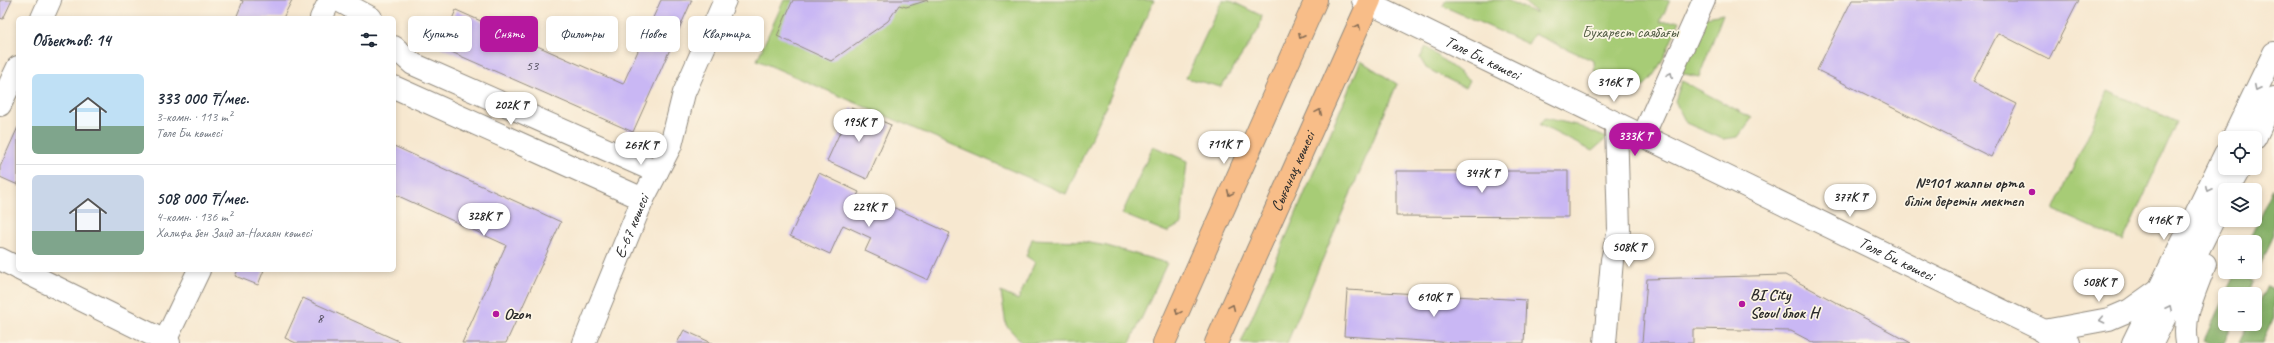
<!DOCTYPE html>
<html lang="ru">
<meta charset="utf-8">
<style>
body{margin:0;font-family:Caveat,sans-serif;background:#f2f2f3;color:#1f2937;height:100vh;display:flex;flex-direction:column;font-size:15px;white-space:nowrap}
*{box-sizing:border-box;margin:0}
p{font-size:13px;color:#747a83}
.icon{flex:none;width:22px;height:22px;fill:none;stroke:currentColor;stroke-width:2;stroke-linecap:round;stroke-linejoin:round}
.map{position:relative;flex:1;overflow:hidden}
.drawer{position:absolute;left:16px;top:16px;width:380px;height:256px;display:flex;flex-direction:column;background:#fff;border-radius:6px;box-shadow:0 2px 6px #0003}
.drawer>*{flex:none}
.top-card{position:absolute;left:408px;top:16px;width:380px;height:36px;display:flex;gap:8px}
.tools{position:absolute;left:2218px;top:131px;display:grid;gap:8px}
.tools a{display:grid;place-items:center;width:44px;height:44px;border-radius:6px;background:#fff;box-shadow:0 2px 6px #0003;font-size:20px}
.price{position:absolute;translate:-50% -34px;padding:0 9px;border-radius:14px;background:#fff;color:#222;font-size:13px;line-height:26px;filter:drop-shadow(0 1px 2px #0008)}
.price::after{content:'';position:absolute;left:50%;top:24px;width:12px;height:9px;margin-left:-6px;background:inherit;clip-path:polygon(0 0,100% 0,50% 100%)}
.price.current{background:#b5179e;color:#fff}
ul{padding:0;list-style:none}
li{display:flex;align-items:center;gap:12px;height:100px;padding:0 16px}
li+li{border-top:1px solid #e0e1e3}
li span{display:grid;place-items:center;flex:none;width:112px;height:80px;border-radius:6px;color:#555}
li>.icon{margin-inline-start:auto}
span .icon{width:48px;height:48px;fill:#fffc;stroke-width:1}
li b{font-size:17px}
h2{display:flex;justify-content:space-between;align-items:center;height:48px;padding:0 16px;font-size:17px}
.tag{padding:0 14px;border-radius:6px;background:#fff;box-shadow:0 2px 6px #0003;font-size:14px;line-height:36px}
.tag.current{background:#b5179e;color:#fff}
.map>svg:first-child{display:block}
.green{fill:#a7cc76;stroke:#697c50}
.forest{fill:#85b067;stroke:#586e49}
.building{fill:#c9b7f4}
.lines{fill:none;stroke-linecap:round;stroke-linejoin:round}
.minor-casing{stroke:#918a7e;stroke-width:24}
.major-casing{stroke:#918a7e;stroke-width:24}
.minor{stroke:#fff;stroke-width:22}
.major{stroke:#f8bd88;stroke-width:22}
.oneway{stroke:#876d55}
.oneway2{stroke:#a0a0a0}
.poi-dot{fill:#b5179e;stroke:#fcf5e5;stroke-width:1.5}
.labels{text-anchor:middle;dominant-baseline:central;stroke-width:3.5;stroke-linejoin:round;paint-order:stroke}
.number-label{font-size:14px;fill:#524e5d}
.park-label{font-size:16px;fill:#505b42;stroke:#fcf5e5}
.street-label{font-size:16px;fill:#2b2b2b;stroke:#fcf5e5}
.poi-label{font-size:16px;font-weight:bold;fill:#2b2b2b;stroke:#fcf5e5;text-anchor:start}
</style>
<div class="map">
<svg width="2274" height="343" viewBox="0 0 2274 343">
<rect width="100%" height="100%" fill="#fcf5e5"/>
<filter id="ink" filterUnits="userSpaceOnUse"><feTurbulence type="fractalNoise" baseFrequency=".025" numOctaves="2"/><feDisplacementMap in="SourceGraphic" scale="8" xChannelSelector="R" yChannelSelector="G"/><feConvolveMatrix kernelMatrix="1 2 1 2 8 2 1 2 1" color-interpolation-filters="sRGB"/></filter>
<filter id="wash" filterUnits="userSpaceOnUse"><feTurbulence type="fractalNoise" baseFrequency=".012" numOctaves="4" result="noise"/><feDisplacementMap in="SourceGraphic" scale="16" xChannelSelector="R" yChannelSelector="G"/><feGaussianBlur stdDeviation="0.9" result="paint"/><feColorMatrix in="noise" values="0 0 0 0 0 0 0 0 0 0 0 0 0 0 0 0 0 1.4 0 .05"/><feComposite in="paint" operator="in"/></filter>
<g filter="url(#wash)">
<rect width="100%" height="100%" fill="#f7e8d0"/>
<!-- green -->
<path class="green" d="M 784,0 L 1154,0 L 1066,194 L 757,60 Z
M 1222,0 L 1229,0 L 1262,16 L 1259,29 L 1221,87 L 1186,78 Z
M 1446,0 L 1507,0 L 1537,14 L 1522,0 L 1670,0 L 1660,22 L 1680,21 C 1670,41 1654,94 1627,92 C 1617,91 1604,82 1595,78 L 1594,61 L 1534,34 L 1528,44 L 1443,6 Z
M 1723,14 L 1699,77 L 1680,73 L 1705,17 Z
M 1426,47 L 1469,80 L 1465,88 L 1426,68 L 1420,58 Z
M 1361,61 L 1397,84 L 1287,343 L 1241,343 Z
M 1682,81 L 1752,118 L 1738,137 L 1723,139 L 1686,123 L 1675,101 Z
M 2108,91 L 2177,122 L 2123,241 L 2054,210 Z
M 1545,118 L 1576,125 L 1607,138 L 1592,151 L 1540,125 Z
M 1153,146 L 1187,161 L 1181,224 L 1167,232 L 1122,214 Z
M 1032,239 L 1078,241 L 1107,246 L 1167,263 L 1130,343 L 1022,343 L 1006,325 L 1001,292 L 1018,300 L 1035,262 L 1026,256 Z"/>
<!-- forest -->
<path class="forest" d="M 2273,188 L 2274,235 L 2258,270 L 2255,268 L 2255,242 L 2248,242 Z
M 2236,272 L 2254,281 L 2248,294 L 2225,294 Z
M 2267,286 L 2274,289 L 2274,317 L 2262,343 L 2239,343 L 2248,324 L 2255,324 L 2255,311 Z
M 2225,295 L 2225,324 L 2233,324 L 2224,343 L 2210,343 L 2204,340 Z"/>
<g id="blocks">
<!-- building -->
<path class="building" d="M 0,0 L 12,0 L 3,19 L 0,18 Z
M 240,0 L 292,0 L 283,18 L 236,18 L 243,1 Z
M 661,0 L 692,0 L 633,132 L 440,47 L 456,10 L 623,84 Z
M 793,0 L 928,0 L 906,7 L 899,5 L 888,21 L 831,61 L 777,36 Z
M 1852,0 L 2079,0 L 2049,59 L 1998,33 L 1973,82 L 2017,104 L 1991,157 L 1817,70 Z
M 851,108 L 891,125 L 867,179 L 827,161 Z
M 18,127 L 18,185 L 0,177 L 0,167 Z
M 394,146 L 561,222 L 506,343 L 462,343 L 506,245 L 394,194 Z
M 1396,171 L 1568,171 L 1568,217 L 1396,216 Z
M 819,173 L 859,192 L 853,204 L 880,216 L 886,204 L 950,233 L 928,280 L 865,251 L 871,238 L 843,225 L 830,254 L 790,236 Z
M 238,270 L 264,270 L 258,285 L 235,276 Z
M 1785,275 L 1911,343 L 1814,343 L 1791,331 L 1693,329 L 1693,343 L 1642,343 L 1647,279 Z
M 1347,290 L 1526,300 L 1524,343 L 1455,343 L 1344,336 Z
M 303,298 L 403,343 L 296,343 L 285,338 Z
M 684,330 L 712,343 L 677,343 Z"/>
</g>
</g>
<g filter="url(#ink)">
<use href="#blocks" fill-opacity="0" stroke="#918a7e" stroke-width="1"/>
<g class="lines">
<!-- minor casing -->
<g class="minor-casing">
<g id="minor">
<path d="M 338,0 L 371,18"/>
<path id="s1" d="M 1363,0 L 2069,343"/>
<path d="M 42,18 L 50,0"/>
<path d="M 321,18 L 330,0"/>
<path d="M 394,47 L 413,64 L 657,172"/>
<path d="M 394,87 L 643,199"/>
<path d="M 0,105 L 18,67"/>
<path d="M 1643,136 L 1704,0"/>
<path d="M 2233,138 L 2274,53"/>
<path d="M 2255,138 L 2274,98"/>
<path d="M 2228,190 L 2240,168"/>
<path d="M 0,259 L 18,268"/>
<path d="M 21,270 L 169,343"/>
<path d="M 2045,334 L 2044,331 L 2109,319 L 2130,310 L 2158,290"/>
<path d="M 165,341 L 199,270"/>
<path id="s2" d="M 584,343 L 643,199 L 671,145 L 684,93 L 725,0"/>
<path d="M 1605,343 L 1612,260 L 1619,230 L 1616,123"/>
<path d="M 2133,343 L 2225,154"/>
<path d="M 2152,343 L 2225,196"/>
<path d="M 2187,343 C 2182,315 2196,290 2205,264"/>
</g>
</g>
<!-- major casing -->
<g class="major-casing">
<g id="major">
<path d="M 1164,343 L 1316,0"/>
<path id="s3" d="M 1216,343 L 1370,0"/>
</g>
</g>
<!-- minor -->
<use href="#minor" class="minor"/>
<!-- major -->
<use href="#major" class="major"/>
</g>
<!-- one-way arrows -->
<defs><path id="oneway-chevron" d="M-2-3.5L2.5 0L-2 3.5" fill="none" stroke-width="1.6" stroke-linecap="round" stroke-linejoin="round"/></defs>
<g class="oneway">
<use href="#oneway-chevron" transform="translate(1358 27) rotate(-66)"/>
<use href="#oneway-chevron" transform="translate(1301 36) rotate(116)"/>
<use href="#oneway-chevron" transform="translate(1319 112) rotate(-66)"/>
<use href="#oneway-chevron" transform="translate(1230 193) rotate(114)"/>
<use href="#oneway-chevron" transform="translate(1232 307) rotate(-66)"/>
<use href="#oneway-chevron" transform="translate(1178 312) rotate(114)"/>
</g>
<g class="oneway2">
<use href="#oneway-chevron" transform="translate(1670 75) rotate(-66)"/>
<use href="#oneway-chevron" transform="translate(2257 88) rotate(116)"/>
<use href="#oneway-chevron" transform="translate(2208 189) rotate(116)"/>
<use href="#oneway-chevron" transform="translate(2169 308) rotate(-64)"/>
<use href="#oneway-chevron" transform="translate(2102 320) rotate(168)"/>
</g>
</g>
<!-- markers -->
<g class="poi-dot">
<circle cx="2032" cy="192" r="4"/>
<circle cx="1742" cy="304" r="4"/>
<circle cx="496" cy="314" r="4"/>
</g>
<g class="labels">
<!-- number labels -->
<g class="number-label">
<text x="532" y="65">53</text>
<text x="320" y="318">8</text>
</g>
<!-- park labels -->
<g class="park-label">
<text x="1630" y="32">Бухарест саябағы</text>
</g>
<!-- street labels -->
<g class="street-label">
<text stroke="none"><textPath href="#s1" startOffset="133">Төле Би көшесі</textPath></text>
<text stroke="none"><textPath href="#s3" startOffset="188">Сығанақ көшесі</textPath></text>
<text stroke="none"><textPath href="#s2" startOffset="126">Е-67 көшесі</textPath></text>
<text stroke="none"><textPath href="#s1" startOffset="593">Төле Би көшесі</textPath></text>
</g>
<!-- poi labels -->
<g class="poi-label">
<text x="2024" y="183" text-anchor="end">№101 жалпы орта<tspan x="2024" dy="18">білім беретін мектеп</tspan></text>
<text x="1750" y="295">BI City<tspan x="1750" dy="18">Seoul блок H</tspan></text>
<text x="504" y="314">Ozon</text>
</g>
</g>
</svg>
<div class="tools">
<a><svg class="icon" aria-label="locate" viewBox="0 0 24 24"><circle cx="12" cy="12" r="6"/><path d="M12 2v4M12 18v4M2 12h4M18 12h4"/></svg></a>
<a><svg class="icon" aria-label="layers" viewBox="0 0 24 24"><path d="M12 4l9 5-9 5-9-5zM3 14l9 5 9-5"/></svg></a>
<a>+</a>
<a>−</a>
</div>
<b class="price" style="left:1614px;top:103px">316K ₸</b>
<b class="price" style="left:511px;top:126px">202K ₸</b>
<b class="price" style="left:859px;top:143px">195K ₸</b>
<b class="price current" style="left:1635px;top:157px">333K ₸</b>
<b class="price" style="left:1224px;top:165px">711K ₸</b>
<b class="price" style="left:641px;top:166px">267K ₸</b>
<b class="price" style="left:1482px;top:194px">347K ₸</b>
<b class="price" style="left:1850px;top:218px">377K ₸</b>
<b class="price" style="left:869px;top:228px">229K ₸</b>
<b class="price" style="left:484px;top:237px">328K ₸</b>
<b class="price" style="left:2164px;top:241px">416K ₸</b>
<b class="price" style="left:1629px;top:268px">508K ₸</b>
<b class="price" style="left:2099px;top:303px">508K ₸</b>
<b class="price" style="left:1434px;top:318px">610K ₸</b>
<div class="top-card">
<a class="tag">Купить</a>
<a class="tag current">Снять</a>
<a class="tag">Фильтры</a>
<a class="tag">Новое</a>
<a class="tag">Квартира</a>
</div>
<section class="drawer">
<h2>Объектов: 14<svg class="icon" aria-label="filters" viewBox="0 0 24 24"><path d="M4 7h16M4 17h16"/><circle cx="9" cy="7" r="2"/><circle cx="15" cy="17" r="2"/></svg></h2>
<ul>
<li><span style="background:linear-gradient(#bfe0f5 65%,#7fa58c 0)"><svg class="icon" aria-label="home" viewBox="0 0 24 24"><path d="M3 11l9-7 9 7M6 9v11h12V9"/></svg></span><div><b>333 000 ₸/мес.</b><p>3-комн. · 113 m²</p><p>Төле Би көшесі</p></div></li>
<li><span style="background:linear-gradient(#c9d6e8 70%,#7fa58c 0)"><svg class="icon" aria-label="home" viewBox="0 0 24 24"><path d="M3 11l9-7 9 7M6 9v11h12V9"/></svg></span><div><b>508 000 ₸/мес.</b><p>4-комн. · 136 m²</p><p>Халифа бен Заид әл-Нахаян көшесі</p></div></li>
</ul>
</section>
</div>
